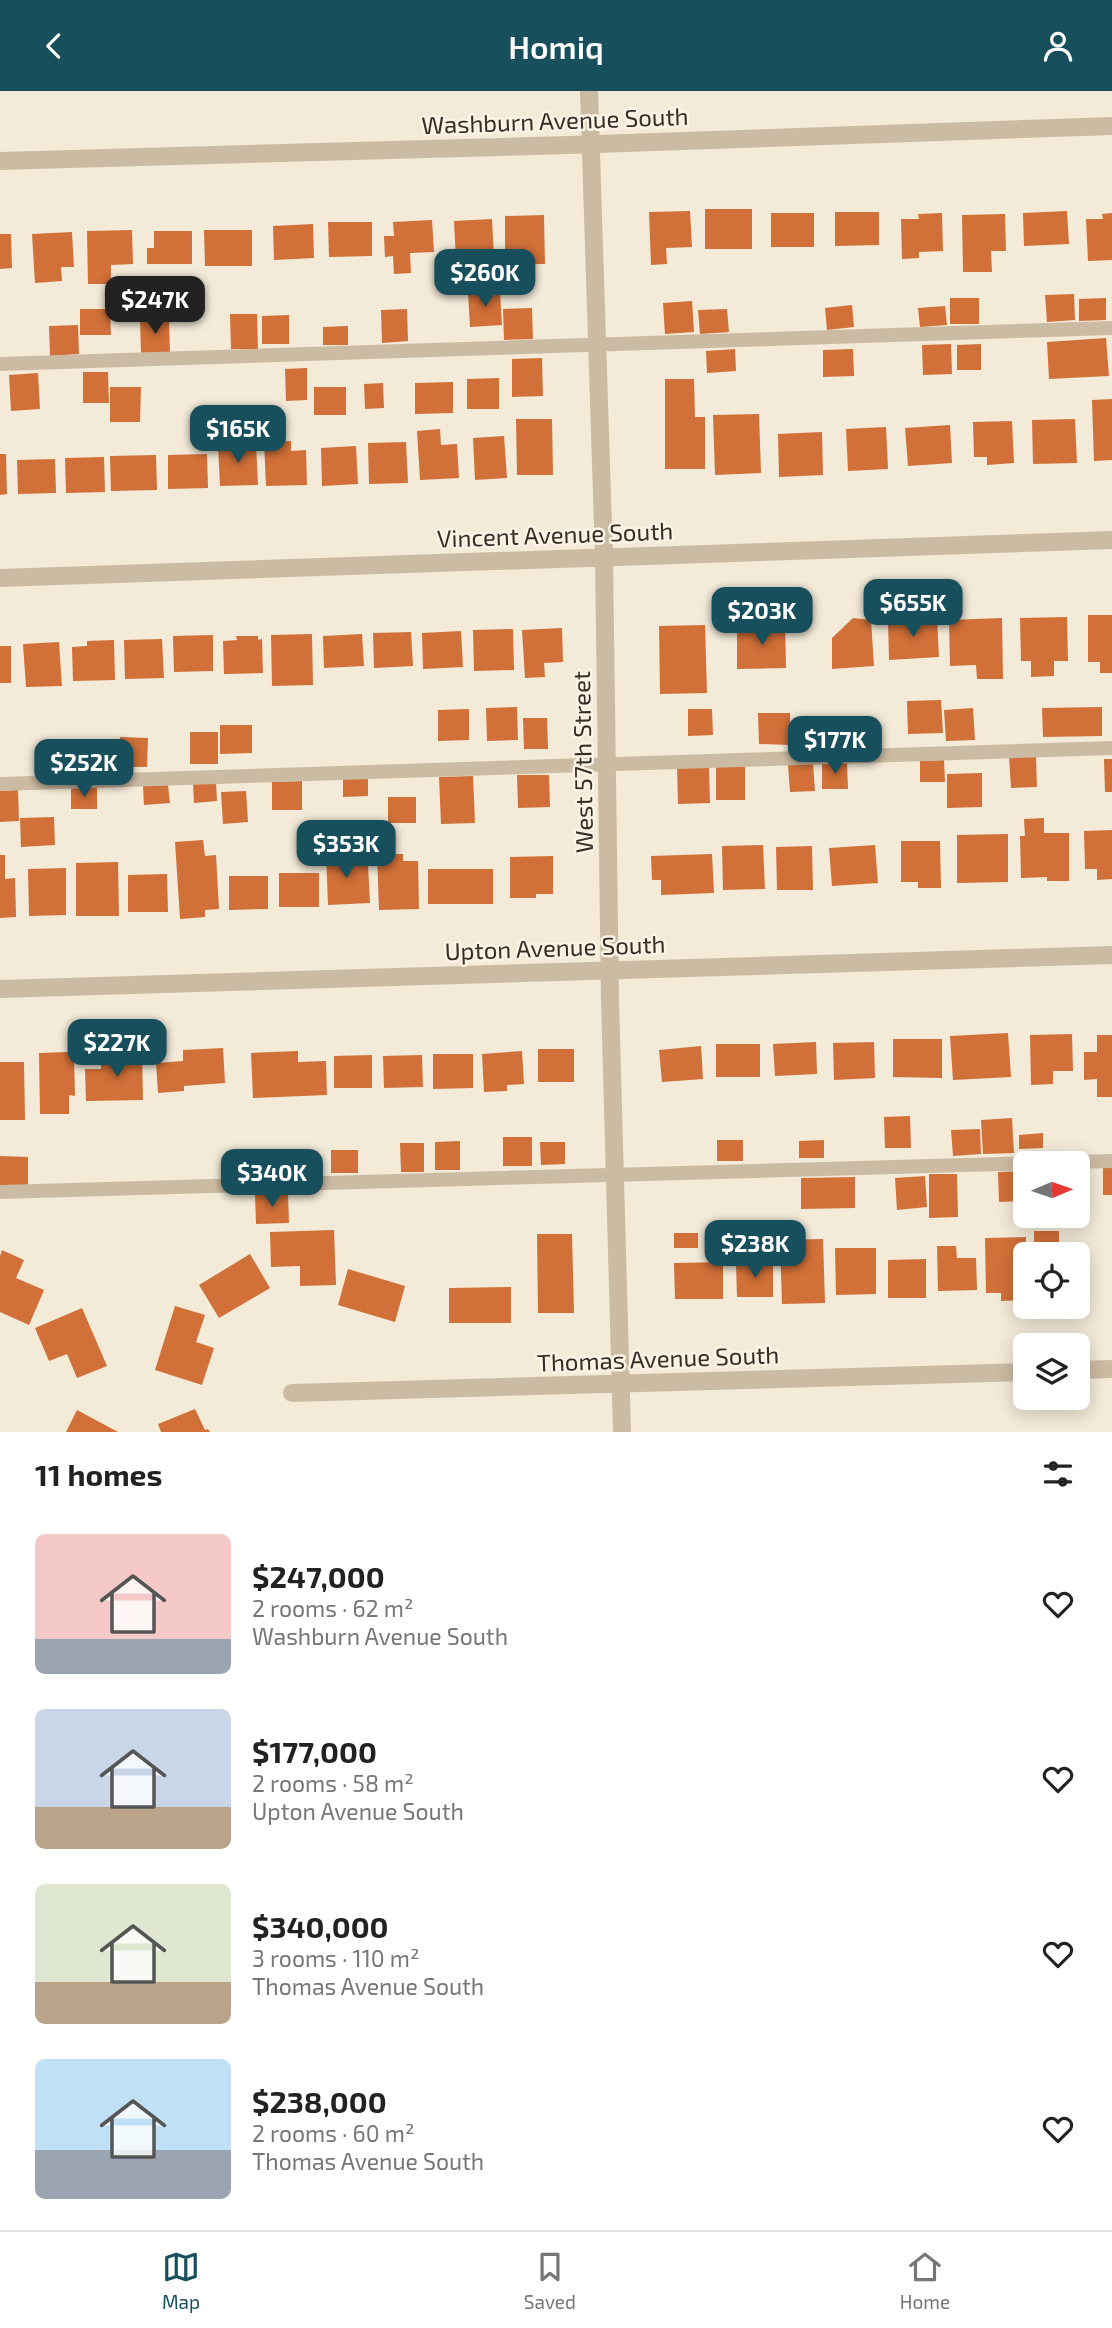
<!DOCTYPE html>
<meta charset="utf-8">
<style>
body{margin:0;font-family:"Exo 2",sans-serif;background:#f2f2f2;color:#222;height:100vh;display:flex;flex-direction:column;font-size:26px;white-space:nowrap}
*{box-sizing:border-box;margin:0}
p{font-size:23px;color:#767676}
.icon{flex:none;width:38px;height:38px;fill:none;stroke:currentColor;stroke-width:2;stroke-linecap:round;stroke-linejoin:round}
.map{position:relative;height:1341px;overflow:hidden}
.panel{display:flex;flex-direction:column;background:#fff;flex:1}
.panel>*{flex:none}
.needle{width:46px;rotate:88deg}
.controls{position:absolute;left:1013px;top:1060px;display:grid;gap:14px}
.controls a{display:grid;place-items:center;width:77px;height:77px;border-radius:10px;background:#fff;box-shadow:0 4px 18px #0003;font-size:35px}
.price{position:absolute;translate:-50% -60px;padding:0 16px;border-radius:14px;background:#184f5c;color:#fff;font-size:23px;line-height:46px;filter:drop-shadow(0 2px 4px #0008)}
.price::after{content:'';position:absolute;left:50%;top:42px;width:21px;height:16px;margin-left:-10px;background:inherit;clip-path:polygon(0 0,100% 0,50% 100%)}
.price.selected{background:#222;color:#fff}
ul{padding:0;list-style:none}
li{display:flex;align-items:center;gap:21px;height:175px;padding:0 35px}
li span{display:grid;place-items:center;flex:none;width:196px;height:140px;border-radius:10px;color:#555}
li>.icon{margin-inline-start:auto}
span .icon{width:84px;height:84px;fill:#fffc;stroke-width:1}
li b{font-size:30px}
h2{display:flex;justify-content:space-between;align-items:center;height:84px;padding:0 35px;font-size:30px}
header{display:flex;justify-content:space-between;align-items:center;height:91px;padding:0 35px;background:#184f5c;color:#fff;font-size:32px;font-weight:600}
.tab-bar{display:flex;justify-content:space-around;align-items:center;height:98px;border-top:2px solid #e0e0e0;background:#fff;font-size:19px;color:#767676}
.tab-bar a{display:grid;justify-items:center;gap:4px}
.tab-bar .selected{color:#184f5c}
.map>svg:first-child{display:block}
.building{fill:#d17038}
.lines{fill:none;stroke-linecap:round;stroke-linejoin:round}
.lane{stroke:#ccbba3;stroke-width:14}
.street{stroke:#ccbba3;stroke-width:18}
.labels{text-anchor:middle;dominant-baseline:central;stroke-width:5;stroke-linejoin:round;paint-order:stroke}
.street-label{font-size:24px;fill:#372d26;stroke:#fbf3e5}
</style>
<header><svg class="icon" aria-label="back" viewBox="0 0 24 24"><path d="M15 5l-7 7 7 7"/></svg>Homiq<svg class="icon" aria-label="person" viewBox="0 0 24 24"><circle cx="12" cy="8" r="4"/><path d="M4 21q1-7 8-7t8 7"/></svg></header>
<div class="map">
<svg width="1112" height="1341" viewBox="0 0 1112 1341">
<rect width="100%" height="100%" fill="#f3ead8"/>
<!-- building -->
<path class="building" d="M 705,118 L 752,118 L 752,158 L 705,158 Z
M 690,120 L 692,156 L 666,157 L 667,173 L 651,174 L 649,121 Z
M 1067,120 L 1069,153 L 1024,155 L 1023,122 Z
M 835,121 L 879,121 L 879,154 L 835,155 Z
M 771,122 L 814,122 L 814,156 L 771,156 Z
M 942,122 L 943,160 L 919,161 L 919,167 L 902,168 L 901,128 L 919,128 L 918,123 Z
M 1112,122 L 1112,169 L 1088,170 L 1086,128 L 1103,128 L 1102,123 Z
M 1005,123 L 1006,160 L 991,160 L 992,181 L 963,181 L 962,124 Z
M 544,124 L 545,173 L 526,173 L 526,161 L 505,161 L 505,125 Z
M 492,128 L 494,166 L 456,168 L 454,130 Z
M 432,129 L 434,161 L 410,162 L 411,182 L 394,183 L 393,165 L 385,166 L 384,145 L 394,145 L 393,131 Z
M 328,131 L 372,131 L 372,165 L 329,166 Z
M 313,133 L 314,167 L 274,169 L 273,135 Z
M 132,139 L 133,173 L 111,174 L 111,193 L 88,193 L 87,140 Z
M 204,139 L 252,139 L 252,175 L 205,175 Z
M 154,140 L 192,140 L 192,173 L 147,173 L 147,157 L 154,157 Z
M 72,141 L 74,176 L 61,176 L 62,190 L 35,192 L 32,143 Z
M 0,143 L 11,143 L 12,177 L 0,178 Z
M 500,201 L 502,234 L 470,236 L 468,202 Z
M 1074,203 L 1075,229 L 1047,231 L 1045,204 Z
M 950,207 L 979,207 L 979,233 L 950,233 Z
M 1106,207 L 1106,229 L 1079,230 L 1079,208 Z
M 692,210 L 694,241 L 665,243 L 663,212 Z
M 852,214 L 854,236 L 827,239 L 825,217 Z
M 945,215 L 947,234 L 920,236 L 918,217 Z
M 532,217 L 533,248 L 504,249 L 503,218 Z
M 80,218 L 110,218 L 111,244 L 80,244 Z
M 407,218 L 408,250 L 382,252 L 381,219 Z
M 727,218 L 729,241 L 700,243 L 698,219 Z
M 230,223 L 257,223 L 258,258 L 231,258 Z
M 289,224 L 289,253 L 262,253 L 262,225 Z
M 140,229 L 169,229 L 170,261 L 141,262 Z
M 78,234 L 79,263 L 50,265 L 49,235 Z
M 348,235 L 348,254 L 323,254 L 323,236 Z
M 1106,247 L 1109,285 L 1049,288 L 1047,251 Z
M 951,253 L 952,283 L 923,284 L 922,254 Z
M 981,253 L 981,279 L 957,279 L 957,254 Z
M 735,258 L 736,280 L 707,282 L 706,260 Z
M 853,258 L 854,285 L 823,286 L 823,259 Z
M 542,267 L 543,305 L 512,306 L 512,268 Z
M 307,277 L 307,309 L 286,310 L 285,278 Z
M 83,281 L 108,281 L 109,312 L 83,312 Z
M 38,282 L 40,318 L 11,320 L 9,284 Z
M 499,287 L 499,318 L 467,318 L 467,288 Z
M 665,288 L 694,288 L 695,326 L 705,326 L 705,378 L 665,378 Z
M 453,291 L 453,322 L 415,323 L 415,292 Z
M 383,292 L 384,317 L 365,318 L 364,293 Z
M 110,296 L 141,296 L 140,331 L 110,331 Z
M 314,296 L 346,296 L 346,324 L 314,324 Z
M 1112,308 L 1112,369 L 1094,370 L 1092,309 Z
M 759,323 L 761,382 L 715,384 L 713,324 Z
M 516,328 L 552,328 L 553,384 L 517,384 Z
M 1075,328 L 1077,372 L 1033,373 L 1032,329 Z
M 1012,330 L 1014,372 L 987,374 L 987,366 L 974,366 L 973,331 Z
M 950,334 L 952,372 L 908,375 L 905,337 Z
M 886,336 L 888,378 L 848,380 L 846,338 Z
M 440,338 L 441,354 L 457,353 L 459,387 L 420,389 L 417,340 Z
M 822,341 L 823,384 L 779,386 L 778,343 Z
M 504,345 L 507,387 L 475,389 L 473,347 Z
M 291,350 L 291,360 L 306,359 L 307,394 L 266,395 L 264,351 Z
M 406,351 L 408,392 L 369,393 L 368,352 Z
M 256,352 L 258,394 L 220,395 L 218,354 Z
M 356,355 L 358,393 L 322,395 L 321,357 Z
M 0,363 L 6,363 L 7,403 L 0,404 Z
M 207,363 L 208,397 L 168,398 L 168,364 Z
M 156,364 L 157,399 L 111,400 L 110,365 Z
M 104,366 L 105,401 L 66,402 L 65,367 Z
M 55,368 L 56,402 L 18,403 L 17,369 Z
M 1088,524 L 1112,524 L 1112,582 L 1100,582 L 1100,571 L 1088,571 Z
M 1067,526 L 1068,570 L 1054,570 L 1054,585 L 1031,586 L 1031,570 L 1021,570 L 1020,527 Z
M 853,527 L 871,529 L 874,575 L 832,578 L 832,547 Z
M 1002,527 L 1003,588 L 977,588 L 976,574 L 950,575 L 949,529 Z
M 937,528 L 939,566 L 889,569 L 888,530 Z
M 758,532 L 785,532 L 786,577 L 737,578 L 737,539 L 757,539 Z
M 705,534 L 707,602 L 660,603 L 659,535 Z
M 562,537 L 563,571 L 544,572 L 545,586 L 525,587 L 522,539 Z
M 513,538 L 514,579 L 474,580 L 473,539 Z
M 461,540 L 463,576 L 423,578 L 422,542 Z
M 411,541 L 413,575 L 374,577 L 373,542 Z
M 312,543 L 313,594 L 272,595 L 271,544 Z
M 362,543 L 364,575 L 324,577 L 323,545 Z
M 213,544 L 213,580 L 174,581 L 173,545 Z
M 236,545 L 258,545 L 258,549 L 262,548 L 263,582 L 224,583 L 223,550 L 237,549 Z
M 162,548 L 164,587 L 125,588 L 124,549 Z
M 114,549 L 115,589 L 73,590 L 72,556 L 87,555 L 87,550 Z
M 59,551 L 62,595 L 26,596 L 23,553 Z
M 0,555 L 11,555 L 11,592 L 0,592 Z
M 941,609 L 943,642 L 908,643 L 907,610 Z
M 517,616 L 518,649 L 487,650 L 486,617 Z
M 1102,616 L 1102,645 L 1043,646 L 1042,617 Z
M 973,617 L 975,649 L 946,650 L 944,619 Z
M 469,618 L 469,649 L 438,650 L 438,619 Z
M 688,618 L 712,618 L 713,644 L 688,645 Z
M 758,622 L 790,622 L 790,654 L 759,653 Z
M 523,627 L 547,627 L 548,658 L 524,658 Z
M 220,634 L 252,634 L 252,662 L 220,663 Z
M 190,641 L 218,641 L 218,673 L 190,673 Z
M 120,646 L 148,647 L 147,676 L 120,676 Z
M 91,654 L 117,655 L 118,675 L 91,676 Z
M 1036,665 L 1037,696 L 1011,697 L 1009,666 Z
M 1104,668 L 1112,668 L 1112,701 L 1105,701 Z
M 944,669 L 945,691 L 920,691 L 920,670 Z
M 822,671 L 847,671 L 848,698 L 822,698 Z
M 813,672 L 815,700 L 790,701 L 788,674 Z
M 677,676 L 709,676 L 710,712 L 678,713 Z
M 716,676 L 745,676 L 745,709 L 716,709 Z
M 982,682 L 982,716 L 947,717 L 947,683 Z
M 517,684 L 549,684 L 550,716 L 518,717 Z
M 473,685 L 475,732 L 441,733 L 439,686 Z
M 343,686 L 368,686 L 368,705 L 343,706 Z
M 302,690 L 302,719 L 272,719 L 272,691 Z
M 216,692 L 217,710 L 194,712 L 193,693 Z
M 168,694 L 170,712 L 144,714 L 143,695 Z
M 71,697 L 97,697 L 97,718 L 71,718 Z
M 18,699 L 19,730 L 0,731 L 0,700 Z
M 246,700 L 248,731 L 223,733 L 221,701 Z
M 388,706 L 416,706 L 416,732 L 388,732 Z
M 54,726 L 55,754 L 21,756 L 20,727 Z
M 1044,727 L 1044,742 L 1069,742 L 1069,790 L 1047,790 L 1047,786 L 1021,787 L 1020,745 L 1025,745 L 1024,728 Z
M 1112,739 L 1112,788 L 1097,789 L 1097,778 L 1085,778 L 1084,740 Z
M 1008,743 L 1008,791 L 957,792 L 957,744 Z
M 203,749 L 205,765 L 216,764 L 219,818 L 205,819 L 205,826 L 180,828 L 175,751 Z
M 901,750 L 940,750 L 941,797 L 918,797 L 918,791 L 901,791 Z
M 763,754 L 765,798 L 723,799 L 722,755 Z
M 875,754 L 878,792 L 832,795 L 829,757 Z
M 812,755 L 813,799 L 777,799 L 776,756 Z
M 351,759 L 352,774 L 368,774 L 370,812 L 328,814 L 326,761 Z
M 377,763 L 403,763 L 403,770 L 418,770 L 419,818 L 379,819 Z
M 712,763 L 714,802 L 661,804 L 661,789 L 652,789 L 651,765 Z
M 0,764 L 5,764 L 5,788 L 15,787 L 16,826 L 0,827 Z
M 553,765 L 553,803 L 536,803 L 536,807 L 510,807 L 510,766 Z
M 118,771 L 119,825 L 76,825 L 76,772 Z
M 66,777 L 66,824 L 29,825 L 28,778 Z
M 428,778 L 493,778 L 493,813 L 428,813 Z
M 279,782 L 319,782 L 319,816 L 279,816 Z
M 167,783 L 168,821 L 128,821 L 128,784 Z
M 229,785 L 268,785 L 268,818 L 229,819 Z
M 1008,942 L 1011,986 L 953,989 L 950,945 Z
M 1072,943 L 1073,980 L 1053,980 L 1053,993 L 1031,994 L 1030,944 Z
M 1097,944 L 1112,944 L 1112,1006 L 1097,1006 L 1097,988 L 1084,989 L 1084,961 L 1097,961 Z
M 893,948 L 942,948 L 942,987 L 893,986 Z
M 816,951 L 817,983 L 775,985 L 773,953 Z
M 874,951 L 875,987 L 834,989 L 833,952 Z
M 716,953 L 760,953 L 760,986 L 716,986 Z
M 701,955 L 703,988 L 662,991 L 659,959 Z
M 223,957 L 225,992 L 184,995 L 184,1000 L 158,1002 L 156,972 L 183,970 L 183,959 Z
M 538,958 L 574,958 L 574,991 L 538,991 Z
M 115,960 L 142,960 L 143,1009 L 86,1010 L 85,978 L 101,978 L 101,968 L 115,968 Z
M 298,960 L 298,971 L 326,970 L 327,1004 L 253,1007 L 251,962 Z
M 522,960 L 524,993 L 507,994 L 507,1000 L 484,1001 L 482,963 Z
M 69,961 L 69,965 L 74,965 L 75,1005 L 69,1004 L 69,1023 L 40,1023 L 39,962 Z
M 433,963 L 473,963 L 473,997 L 433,998 Z
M 372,964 L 372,997 L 334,997 L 334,965 Z
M 422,964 L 423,996 L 384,997 L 383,965 Z
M 0,971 L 24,971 L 25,1029 L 0,1029 Z
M 910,1025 L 911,1057 L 885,1057 L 884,1026 Z
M 1012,1027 L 1014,1062 L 983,1063 L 981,1029 Z
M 980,1038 L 981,1063 L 953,1065 L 951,1039 Z
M 1043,1042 L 1043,1057 L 1019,1058 L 1019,1044 Z
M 503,1046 L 532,1046 L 532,1075 L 503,1075 Z
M 717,1049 L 743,1049 L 743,1070 L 717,1070 Z
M 824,1049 L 824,1067 L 799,1067 L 799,1050 Z
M 460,1050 L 460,1079 L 435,1079 L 435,1051 Z
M 540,1051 L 565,1051 L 565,1073 L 541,1074 Z
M 400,1052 L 424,1052 L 424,1081 L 401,1081 Z
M 331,1059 L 358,1059 L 358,1082 L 331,1082 Z
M 0,1065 L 28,1066 L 28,1095 L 0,1095 Z
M 1103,1077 L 1112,1077 L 1112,1104 L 1103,1104 Z
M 1026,1080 L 1026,1110 L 999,1111 L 998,1081 Z
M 929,1083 L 957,1083 L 958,1126 L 929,1127 Z
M 925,1085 L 927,1116 L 897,1119 L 895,1087 Z
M 855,1086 L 855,1117 L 801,1118 L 801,1087 Z
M 288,1103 L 289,1132 L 256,1133 L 255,1104 Z
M 334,1139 L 336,1194 L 300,1195 L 300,1175 L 271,1176 L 270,1141 Z
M 1034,1140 L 1059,1140 L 1059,1164 L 1034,1164 Z
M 674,1142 L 698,1142 L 698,1157 L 674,1157 Z
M 537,1143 L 572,1143 L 574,1222 L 538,1222 Z
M 1026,1146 L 1026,1209 L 1001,1210 L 1001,1202 L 986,1202 L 985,1147 Z
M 823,1148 L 825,1212 L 782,1213 L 780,1149 Z
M 937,1155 L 956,1155 L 957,1167 L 976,1167 L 977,1199 L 938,1200 Z
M 835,1157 L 876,1157 L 876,1203 L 836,1204 Z
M 2,1159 L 24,1169 L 16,1187 L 44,1199 L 29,1234 L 0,1221 L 0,1165 Z
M 250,1163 L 270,1197 L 219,1227 L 199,1194 Z
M 926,1168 L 926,1207 L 888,1207 L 888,1169 Z
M 723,1171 L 723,1208 L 675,1208 L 674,1172 Z
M 773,1172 L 773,1206 L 737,1206 L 736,1173 Z
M 348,1178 L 405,1195 L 395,1231 L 338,1214 Z
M 511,1196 L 511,1232 L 449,1232 L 449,1197 Z
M 175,1215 L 205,1224 L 196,1251 L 214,1257 L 202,1294 L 155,1279 Z
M 82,1217 L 107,1275 L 77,1287 L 67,1263 L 49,1270 L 35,1237 Z
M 195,1318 L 205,1339 L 208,1338 L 210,1341 L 161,1341 L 158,1333 Z
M 77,1319 L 118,1341 L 66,1341 Z"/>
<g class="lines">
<!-- lane -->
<path class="lane" d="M 0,273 L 1112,237
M 0,693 L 1112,657
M 0,1101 L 1112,1070"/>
<!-- street -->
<path class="street" d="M 589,0 L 604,466 L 610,909 L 622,1341
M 0,70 L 568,54 L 1112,35
M 0,487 L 1112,449
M 0,898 L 1112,864
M 1078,1279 L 1112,1278
M 292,1302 L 1026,1281"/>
</g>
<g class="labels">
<!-- street labels -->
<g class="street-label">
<text transform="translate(555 29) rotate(-2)">Washburn Avenue South</text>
<text transform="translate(555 443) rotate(-2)">Vincent Avenue South</text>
<text transform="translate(582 671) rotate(-91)">West 57th Street</text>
<text transform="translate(555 856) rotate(-2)">Upton Avenue South</text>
<text transform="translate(658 1267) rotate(-2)">Thomas Avenue South</text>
</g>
</g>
</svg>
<div class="controls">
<a><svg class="needle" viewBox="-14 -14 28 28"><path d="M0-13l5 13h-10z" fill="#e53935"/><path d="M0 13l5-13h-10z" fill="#767676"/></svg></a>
<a><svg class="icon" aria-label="locate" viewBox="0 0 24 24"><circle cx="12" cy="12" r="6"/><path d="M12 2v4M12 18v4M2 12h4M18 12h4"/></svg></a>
<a><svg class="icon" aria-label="layers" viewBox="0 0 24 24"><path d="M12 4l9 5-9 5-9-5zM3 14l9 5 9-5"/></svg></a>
</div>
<b class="price" style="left:485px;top:218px">$260K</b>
<b class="price selected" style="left:155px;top:245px">$247K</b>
<b class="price" style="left:238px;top:374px">$165K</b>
<b class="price" style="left:913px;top:548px">$655K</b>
<b class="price" style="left:762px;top:556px">$203K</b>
<b class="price" style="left:835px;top:685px">$177K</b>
<b class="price" style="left:84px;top:708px">$252K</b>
<b class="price" style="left:346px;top:789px">$353K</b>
<b class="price" style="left:117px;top:988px">$227K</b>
<b class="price" style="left:272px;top:1118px">$340K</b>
<b class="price" style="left:755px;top:1189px">$238K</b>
</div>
<section class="panel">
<h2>11 homes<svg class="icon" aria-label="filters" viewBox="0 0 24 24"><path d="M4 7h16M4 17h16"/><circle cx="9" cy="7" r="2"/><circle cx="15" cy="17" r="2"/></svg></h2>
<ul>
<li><span style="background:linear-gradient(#f6c9c9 75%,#9aa5b1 0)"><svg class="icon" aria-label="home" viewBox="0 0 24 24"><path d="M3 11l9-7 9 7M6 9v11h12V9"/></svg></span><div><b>$247,000</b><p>2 rooms · 62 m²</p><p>Washburn Avenue South</p></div><svg class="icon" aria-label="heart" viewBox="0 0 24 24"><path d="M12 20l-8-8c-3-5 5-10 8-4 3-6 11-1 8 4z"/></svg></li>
<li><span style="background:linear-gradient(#c9d6e8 70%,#b9a48a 0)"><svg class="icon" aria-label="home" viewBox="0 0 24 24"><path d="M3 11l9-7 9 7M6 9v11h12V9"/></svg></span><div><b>$177,000</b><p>2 rooms · 58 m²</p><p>Upton Avenue South</p></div><svg class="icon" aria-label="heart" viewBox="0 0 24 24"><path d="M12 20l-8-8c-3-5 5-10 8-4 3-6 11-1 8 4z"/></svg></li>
<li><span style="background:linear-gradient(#dfe7d0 70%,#b9a48a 0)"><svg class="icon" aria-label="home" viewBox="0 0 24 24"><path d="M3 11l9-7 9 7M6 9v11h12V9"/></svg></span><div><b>$340,000</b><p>3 rooms · 110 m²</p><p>Thomas Avenue South</p></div><svg class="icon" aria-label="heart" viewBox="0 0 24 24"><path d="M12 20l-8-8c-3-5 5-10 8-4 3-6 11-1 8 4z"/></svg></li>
<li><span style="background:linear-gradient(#bfe0f5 65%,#9aa5b1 0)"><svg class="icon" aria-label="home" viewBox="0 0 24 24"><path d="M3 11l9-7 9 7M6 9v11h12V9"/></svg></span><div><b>$238,000</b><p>2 rooms · 60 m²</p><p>Thomas Avenue South</p></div><svg class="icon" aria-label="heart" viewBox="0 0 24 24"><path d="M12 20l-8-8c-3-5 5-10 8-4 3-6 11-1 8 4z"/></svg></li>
</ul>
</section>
<nav class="tab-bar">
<a class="selected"><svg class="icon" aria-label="map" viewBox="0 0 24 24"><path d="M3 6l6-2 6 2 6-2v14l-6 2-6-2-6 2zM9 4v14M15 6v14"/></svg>Map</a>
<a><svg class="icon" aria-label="saved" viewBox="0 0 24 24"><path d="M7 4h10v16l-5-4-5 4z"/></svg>Saved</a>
<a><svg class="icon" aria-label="home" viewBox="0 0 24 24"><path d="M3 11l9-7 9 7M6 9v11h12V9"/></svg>Home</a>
</nav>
